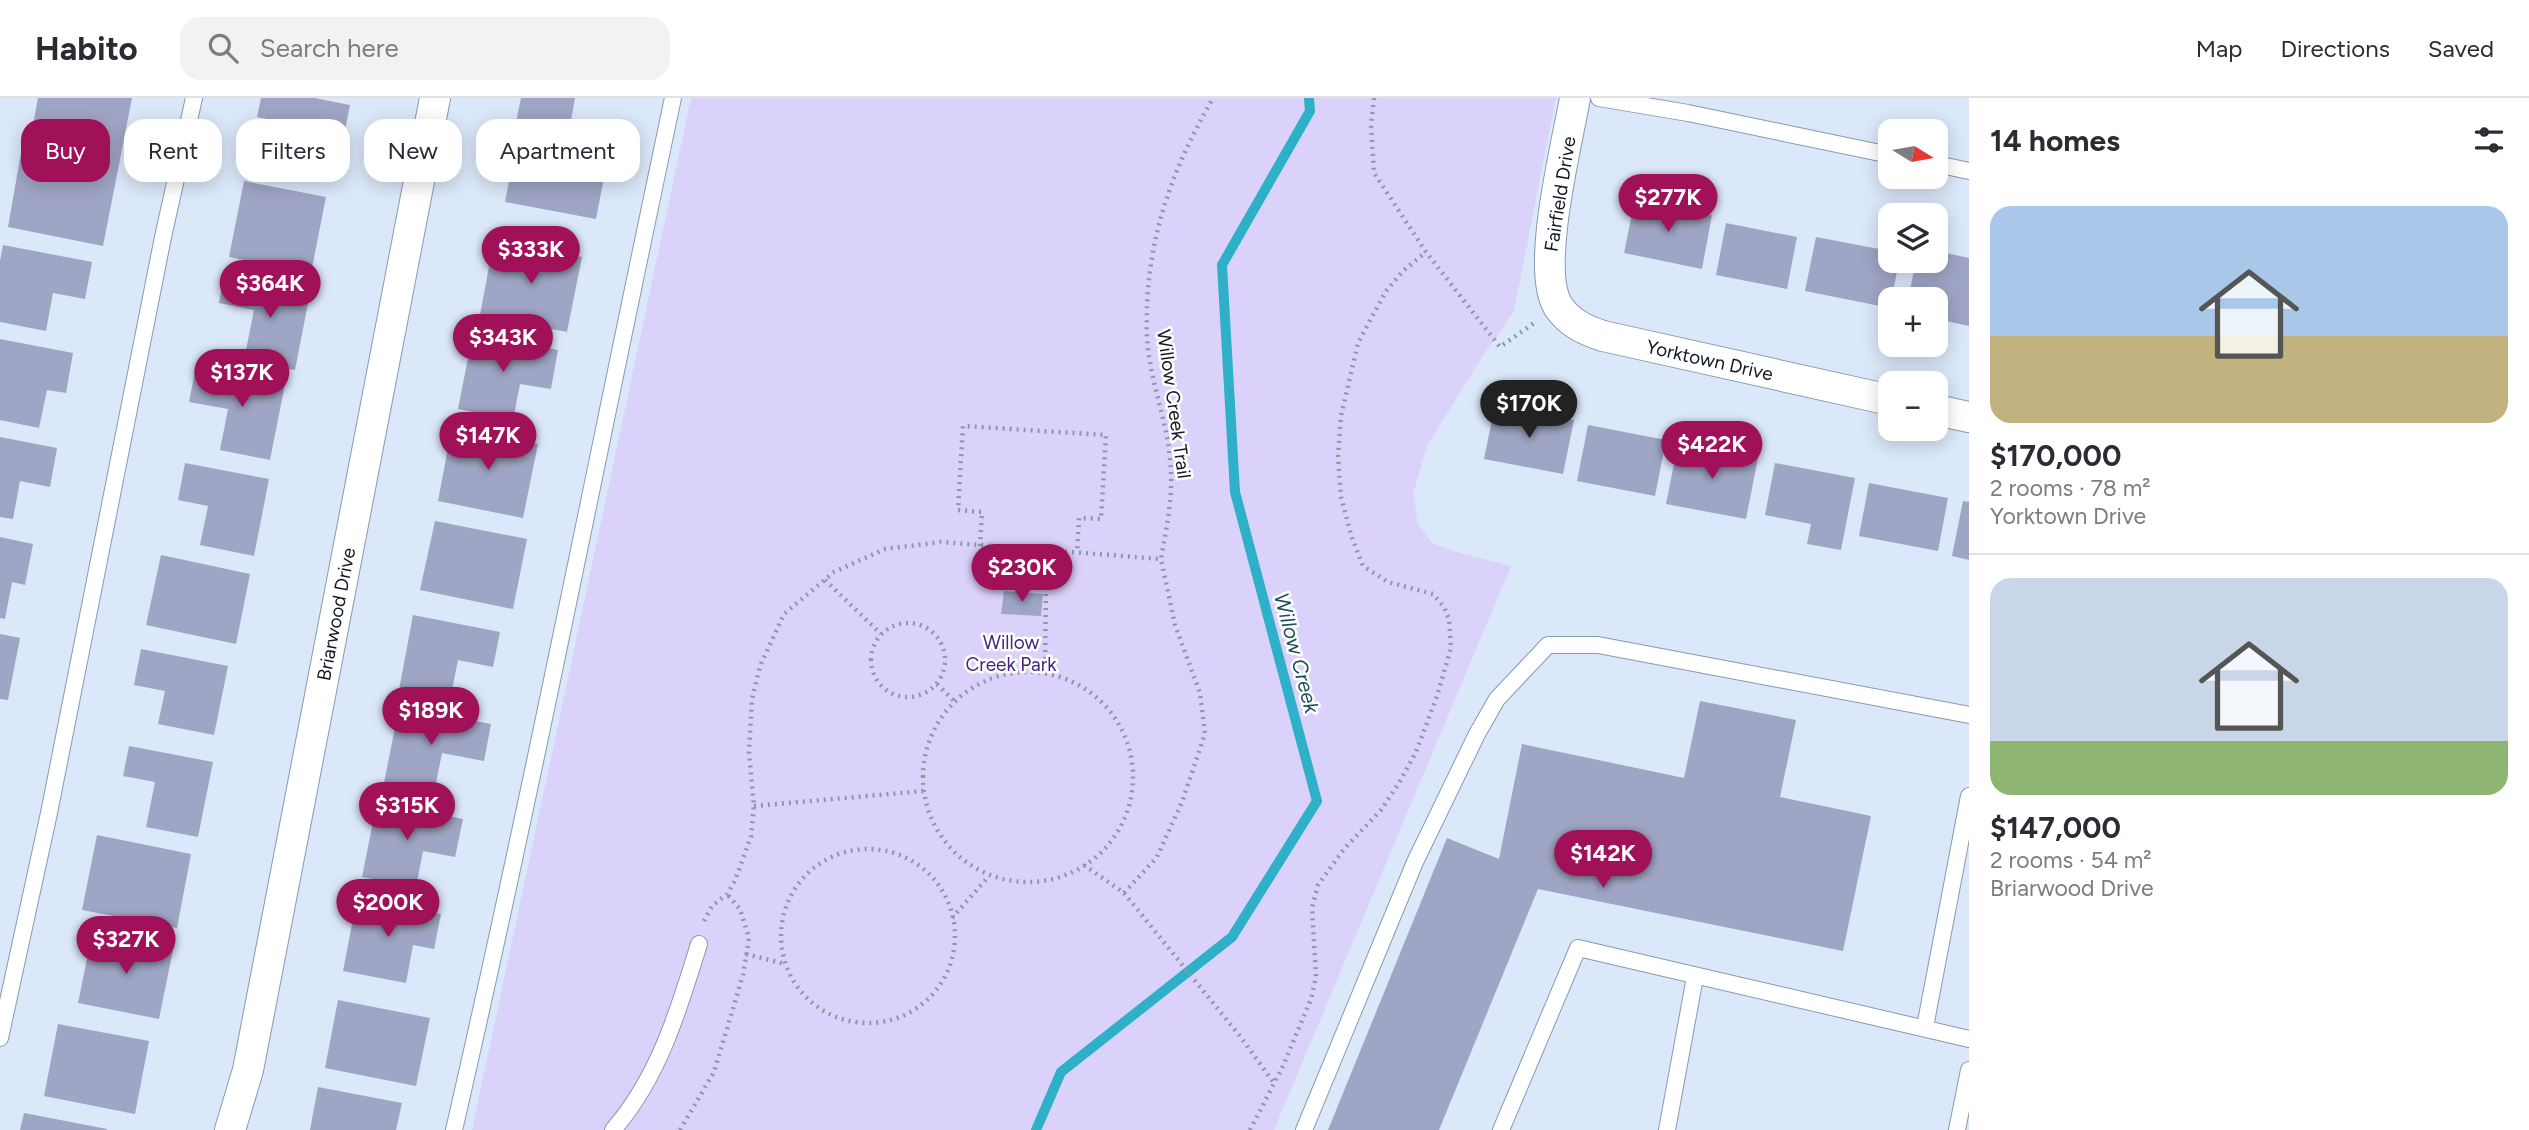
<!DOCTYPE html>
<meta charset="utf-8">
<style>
body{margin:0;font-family:Figtree,sans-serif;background:#f2f2f3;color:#2b2b33;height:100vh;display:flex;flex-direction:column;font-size:26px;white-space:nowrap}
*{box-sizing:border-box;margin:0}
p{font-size:23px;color:#7c7c81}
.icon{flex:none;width:38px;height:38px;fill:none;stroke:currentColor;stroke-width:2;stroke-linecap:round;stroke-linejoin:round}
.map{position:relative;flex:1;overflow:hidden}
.sheet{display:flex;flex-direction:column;background:#fff;width:560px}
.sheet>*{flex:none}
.guide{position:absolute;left:21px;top:21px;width:665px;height:63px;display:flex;gap:14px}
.needle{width:46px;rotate:101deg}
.tools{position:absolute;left:1878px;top:21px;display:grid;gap:14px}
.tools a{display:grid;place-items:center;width:70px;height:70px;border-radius:14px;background:#fff;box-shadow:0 4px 18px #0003;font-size:35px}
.price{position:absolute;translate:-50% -60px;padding:0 16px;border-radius:24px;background:#a0115a;color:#fff;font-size:23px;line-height:46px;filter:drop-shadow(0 2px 4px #0008)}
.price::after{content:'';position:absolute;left:50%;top:42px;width:21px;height:16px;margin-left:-10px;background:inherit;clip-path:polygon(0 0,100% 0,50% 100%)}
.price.current{background:#222;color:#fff}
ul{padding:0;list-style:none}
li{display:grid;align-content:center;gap:14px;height:371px;padding:0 21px}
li+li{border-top:2px solid #e1e1e2}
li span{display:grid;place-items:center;height:217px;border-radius:21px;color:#555}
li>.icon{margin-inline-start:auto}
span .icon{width:126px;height:126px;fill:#fffc;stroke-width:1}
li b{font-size:30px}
h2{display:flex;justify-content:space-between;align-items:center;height:84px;padding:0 21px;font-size:30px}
.pill{padding:0 24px;border-radius:21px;background:#fff;box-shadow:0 4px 18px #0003;font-size:24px;line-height:63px}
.pill.current{background:#a0115a;color:#fff}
header{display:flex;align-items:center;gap:42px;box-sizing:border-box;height:98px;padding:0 35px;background:#fff;border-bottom:2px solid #e1e1e2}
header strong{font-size:33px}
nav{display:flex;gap:38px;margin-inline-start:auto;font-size:24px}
.search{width:490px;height:63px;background:#f2f2f3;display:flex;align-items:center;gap:18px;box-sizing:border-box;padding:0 24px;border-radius:21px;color:#7c7c81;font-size:26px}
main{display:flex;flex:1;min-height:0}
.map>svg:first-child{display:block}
.park{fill:#dbd2fb}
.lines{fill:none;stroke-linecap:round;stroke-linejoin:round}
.stream{stroke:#2eb0c9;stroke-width:10}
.building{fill:#9fa5c4}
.lane-casing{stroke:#869ab4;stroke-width:18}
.street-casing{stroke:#869ab4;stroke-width:32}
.path{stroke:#8d98a6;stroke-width:4.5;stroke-dasharray:2 5;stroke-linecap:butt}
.lane{stroke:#fff;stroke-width:16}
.street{stroke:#fff;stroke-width:30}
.labels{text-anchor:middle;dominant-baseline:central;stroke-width:5;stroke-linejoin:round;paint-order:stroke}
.street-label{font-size:19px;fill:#111923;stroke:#fff}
.park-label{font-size:19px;fill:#46247d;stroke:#fff}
.water-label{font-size:21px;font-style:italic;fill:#1b4f5a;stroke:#fff}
</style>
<header>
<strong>Habito</strong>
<div class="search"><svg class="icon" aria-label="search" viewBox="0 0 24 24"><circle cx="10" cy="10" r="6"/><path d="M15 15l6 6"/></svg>Search here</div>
<nav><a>Map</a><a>Directions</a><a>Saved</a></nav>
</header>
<main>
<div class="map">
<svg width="1969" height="1032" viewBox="0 0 1969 1032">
<rect width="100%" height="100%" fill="#dbe8f9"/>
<!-- park -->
<path class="park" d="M 691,0 L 1556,0 L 1514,213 L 1482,259 L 1427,348 L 1413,396 L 1418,426 L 1432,445 L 1460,455 L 1511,468 L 1274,1032 L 472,1032 Z"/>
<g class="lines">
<!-- stream -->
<path class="stream" d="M 1036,1032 L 1061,974 L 1232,839 L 1317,703 L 1235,394 L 1222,167 L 1310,13 L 1309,0"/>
</g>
<!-- building -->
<path class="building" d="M 38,0 L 132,0 L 103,148 L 8,129 L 23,43 L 30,44 Z
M 261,0 L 315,0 L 350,7 L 335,81 L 278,70 L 287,25 L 257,19 Z
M 521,0 L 575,0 L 568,39 L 515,29 Z
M 516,47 L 607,64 L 596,121 L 505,104 Z
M 244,83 L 326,99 L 311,175 L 229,159 Z
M 1635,101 L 1712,117 L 1702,171 L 1624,155 Z
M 1726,125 L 1797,139 L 1787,191 L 1716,177 Z
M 1816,139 L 1890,153 L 1890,163 L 1899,163 L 1890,210 L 1805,193 Z
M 494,142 L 582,159 L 567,234 L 480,217 Z
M 3,147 L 92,164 L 85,201 L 53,195 L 46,233 L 0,224 L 0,163 Z
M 1936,153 L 1969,160 L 1969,228 L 1936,221 L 1936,201 L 1908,201 L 1916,163 L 1936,163 Z
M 224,178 L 310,195 L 295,272 L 244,262 L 254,212 L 219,205 Z
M 473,235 L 558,252 L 551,291 L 520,286 L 513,322 L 458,311 Z
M 0,241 L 73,255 L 66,295 L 47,292 L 39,330 L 0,322 Z
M 196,269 L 285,286 L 270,362 L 220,352 L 228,311 L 189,304 Z
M 1495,307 L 1574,322 L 1563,376 L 1484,361 Z
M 1588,327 L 1666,342 L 1655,398 L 1577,383 Z
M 452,329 L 538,346 L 523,420 L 438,403 Z
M 0,339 L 57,350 L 50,389 L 20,383 L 13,421 L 0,419 Z
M 1678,345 L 1758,360 L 1746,421 L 1666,406 Z
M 185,365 L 269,381 L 254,458 L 200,447 L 208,408 L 178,402 Z
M 1775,365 L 1855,380 L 1841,452 L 1807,446 L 1811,426 L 1765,417 Z
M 1869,385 L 1948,400 L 1938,453 L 1859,438 Z
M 1963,403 L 1969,404 L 1969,462 L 1952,458 Z
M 435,423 L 527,441 L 513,511 L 420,492 Z
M 0,439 L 33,446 L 25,487 L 12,484 L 5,521 L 0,520 Z
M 161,457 L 250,476 L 236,546 L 146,527 Z
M 1004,493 L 1043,496 L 1041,518 L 1001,516 Z
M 413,517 L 500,534 L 493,569 L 458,562 L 450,602 L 399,592 Z
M 0,536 L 20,540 L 8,602 L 0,601 Z
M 141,551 L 228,568 L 214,637 L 158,626 L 165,593 L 134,587 Z
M 1700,603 L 1796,622 L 1780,699 L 1871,718 L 1843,853 L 1538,791 L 1439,1032 L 1328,1032 L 1447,740 L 1499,761 L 1522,646 L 1684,680 Z
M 399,609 L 491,626 L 484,663 L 442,655 L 434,695 L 384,685 Z
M 129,648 L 213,664 L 198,739 L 146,729 L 155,684 L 123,678 Z
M 377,704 L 463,721 L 455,759 L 423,753 L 416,789 L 362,779 Z
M 97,737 L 191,756 L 177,830 L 82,812 Z
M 357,800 L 441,816 L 434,851 L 413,847 L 406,885 L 343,873 Z
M 92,836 L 173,852 L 159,921 L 78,905 Z
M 338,902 L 430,920 L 416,988 L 325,970 Z
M 58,926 L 149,943 L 135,1016 L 44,998 Z
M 318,989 L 402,1005 L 396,1032 L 310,1032 Z
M 24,1015 L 107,1031 L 107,1032 L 20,1032 Z"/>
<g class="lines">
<!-- lane casing -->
<g class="lane-casing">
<path id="lane" d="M 1599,0 L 1688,15 L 1890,57
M 1936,66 L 1969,73
M 1925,929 L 1969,698
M 0,940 L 49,715 L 163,139 L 194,0
M 454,1032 C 533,689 600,344 673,0
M 613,1032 C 659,979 679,911 699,846
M 1304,1032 L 1415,764 L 1477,636 L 1497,601 L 1548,547 L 1598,547 L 1969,617
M 1501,1032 L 1578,850 L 1969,941
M 1667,1032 L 1695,879
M 1957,1032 L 1969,972"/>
</g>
<!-- street casing -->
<g class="street-casing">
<g id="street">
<path id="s1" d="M 1575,0 C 1567,46 1535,171 1558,208 C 1569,225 1585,232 1603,238 L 1890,302"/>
<path d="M 1936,312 L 1969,319"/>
<path id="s2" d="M 230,1032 L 248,972 L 435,0"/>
</g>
</g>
<!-- path -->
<path class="path" d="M 1374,0 L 1371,27 L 1374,75 L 1426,154 L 1500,249 L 1534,225
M 980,448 L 982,414 L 958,412 L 963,328 L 1106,337 L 1101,421 L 1079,420 L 1077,455
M 989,449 L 1007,484 L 1046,487 L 1064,453
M 825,482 L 881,536
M871 562a37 37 0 1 1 74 0a37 37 0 1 1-74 0Z
M923 679a105 105 0 1 1 210 0a105 105 0 1 1-210 0Z
M 1045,575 L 1046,487
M 937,586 L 955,604
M 754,708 L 924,693
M781 838a87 87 0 1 1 174 0a87 87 0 1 1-174 0Z
M 1084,767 L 1124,795 L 1157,759 L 1182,704 L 1205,636 L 1200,595 L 1175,527 L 1161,461
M 1124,795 L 1239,937 L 1274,985
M 952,820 L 989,778
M 704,823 L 712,808 L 727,796 L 735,783 L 751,738 L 754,708 L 749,654 L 752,601 L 760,568 L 784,516 L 834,474 L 885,451 L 941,444 L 1161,461 C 1167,427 1174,394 1170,360 C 1166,319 1149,280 1147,239 C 1144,148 1169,77 1213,0
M 746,856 L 785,866
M 680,1032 L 714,974 L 743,877 L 749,840 L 740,811 L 727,796
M 1250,1032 L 1283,968 L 1311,901 L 1316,879 L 1312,810 L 1318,787 L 1344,751 L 1381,712 L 1399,685 L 1416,654 L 1437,598 L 1451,550 L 1449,521 L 1444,509 L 1433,496 L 1388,484 L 1363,468 L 1352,440 L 1341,399 L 1338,358 L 1341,318 L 1358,245 L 1386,193 L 1403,173 L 1426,154"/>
<!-- lane -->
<use href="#lane" class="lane"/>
<!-- street -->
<use href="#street" class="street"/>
</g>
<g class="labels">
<!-- street labels -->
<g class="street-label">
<text transform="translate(1560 96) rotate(-81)">Fairfield Drive</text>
<text stroke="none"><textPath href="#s1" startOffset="376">Yorktown Drive</textPath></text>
<text transform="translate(1174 306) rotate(82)">Willow Creek Trail</text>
<text stroke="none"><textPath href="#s2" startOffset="527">Briarwood Drive</textPath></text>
</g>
<!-- park labels -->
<g class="park-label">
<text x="1011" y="544">Willow<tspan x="1011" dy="22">Creek Park</tspan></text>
</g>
<!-- water labels -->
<g class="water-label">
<text transform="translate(1297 555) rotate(75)">Willow Creek</text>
</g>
</g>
</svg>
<div class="tools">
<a><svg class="needle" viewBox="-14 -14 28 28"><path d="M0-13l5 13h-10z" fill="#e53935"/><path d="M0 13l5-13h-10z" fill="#7c7c81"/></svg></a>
<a><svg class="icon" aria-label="layers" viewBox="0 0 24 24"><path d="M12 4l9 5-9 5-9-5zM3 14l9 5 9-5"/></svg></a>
<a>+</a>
<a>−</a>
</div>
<b class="price" style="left:1668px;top:136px">$277K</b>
<b class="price" style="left:531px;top:188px">$333K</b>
<b class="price" style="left:270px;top:222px">$364K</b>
<b class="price" style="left:503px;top:276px">$343K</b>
<b class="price" style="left:242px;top:311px">$137K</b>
<b class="price current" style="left:1529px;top:342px">$170K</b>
<b class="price" style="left:488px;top:374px">$147K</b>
<b class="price" style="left:1712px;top:383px">$422K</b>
<b class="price" style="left:1022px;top:506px">$230K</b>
<b class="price" style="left:431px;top:649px">$189K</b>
<b class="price" style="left:407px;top:744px">$315K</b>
<b class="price" style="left:1603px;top:792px">$142K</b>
<b class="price" style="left:388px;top:841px">$200K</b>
<b class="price" style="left:126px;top:878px">$327K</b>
<div class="guide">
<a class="pill current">Buy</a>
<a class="pill">Rent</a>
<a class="pill">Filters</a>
<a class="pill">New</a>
<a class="pill">Apartment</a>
</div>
</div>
<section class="sheet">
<h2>14 homes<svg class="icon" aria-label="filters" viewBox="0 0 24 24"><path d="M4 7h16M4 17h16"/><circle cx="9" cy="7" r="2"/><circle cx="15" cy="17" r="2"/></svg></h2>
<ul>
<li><span style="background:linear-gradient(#a9c7e8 60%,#c2b280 0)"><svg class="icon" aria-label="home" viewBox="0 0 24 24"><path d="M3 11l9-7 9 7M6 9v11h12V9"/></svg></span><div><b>$170,000</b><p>2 rooms · 78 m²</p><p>Yorktown Drive</p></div></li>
<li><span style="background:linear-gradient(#c9d6e8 75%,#8fb573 0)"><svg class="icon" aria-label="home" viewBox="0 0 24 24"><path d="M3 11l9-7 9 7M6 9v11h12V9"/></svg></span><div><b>$147,000</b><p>2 rooms · 54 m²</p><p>Briarwood Drive</p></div></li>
</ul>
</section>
</main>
